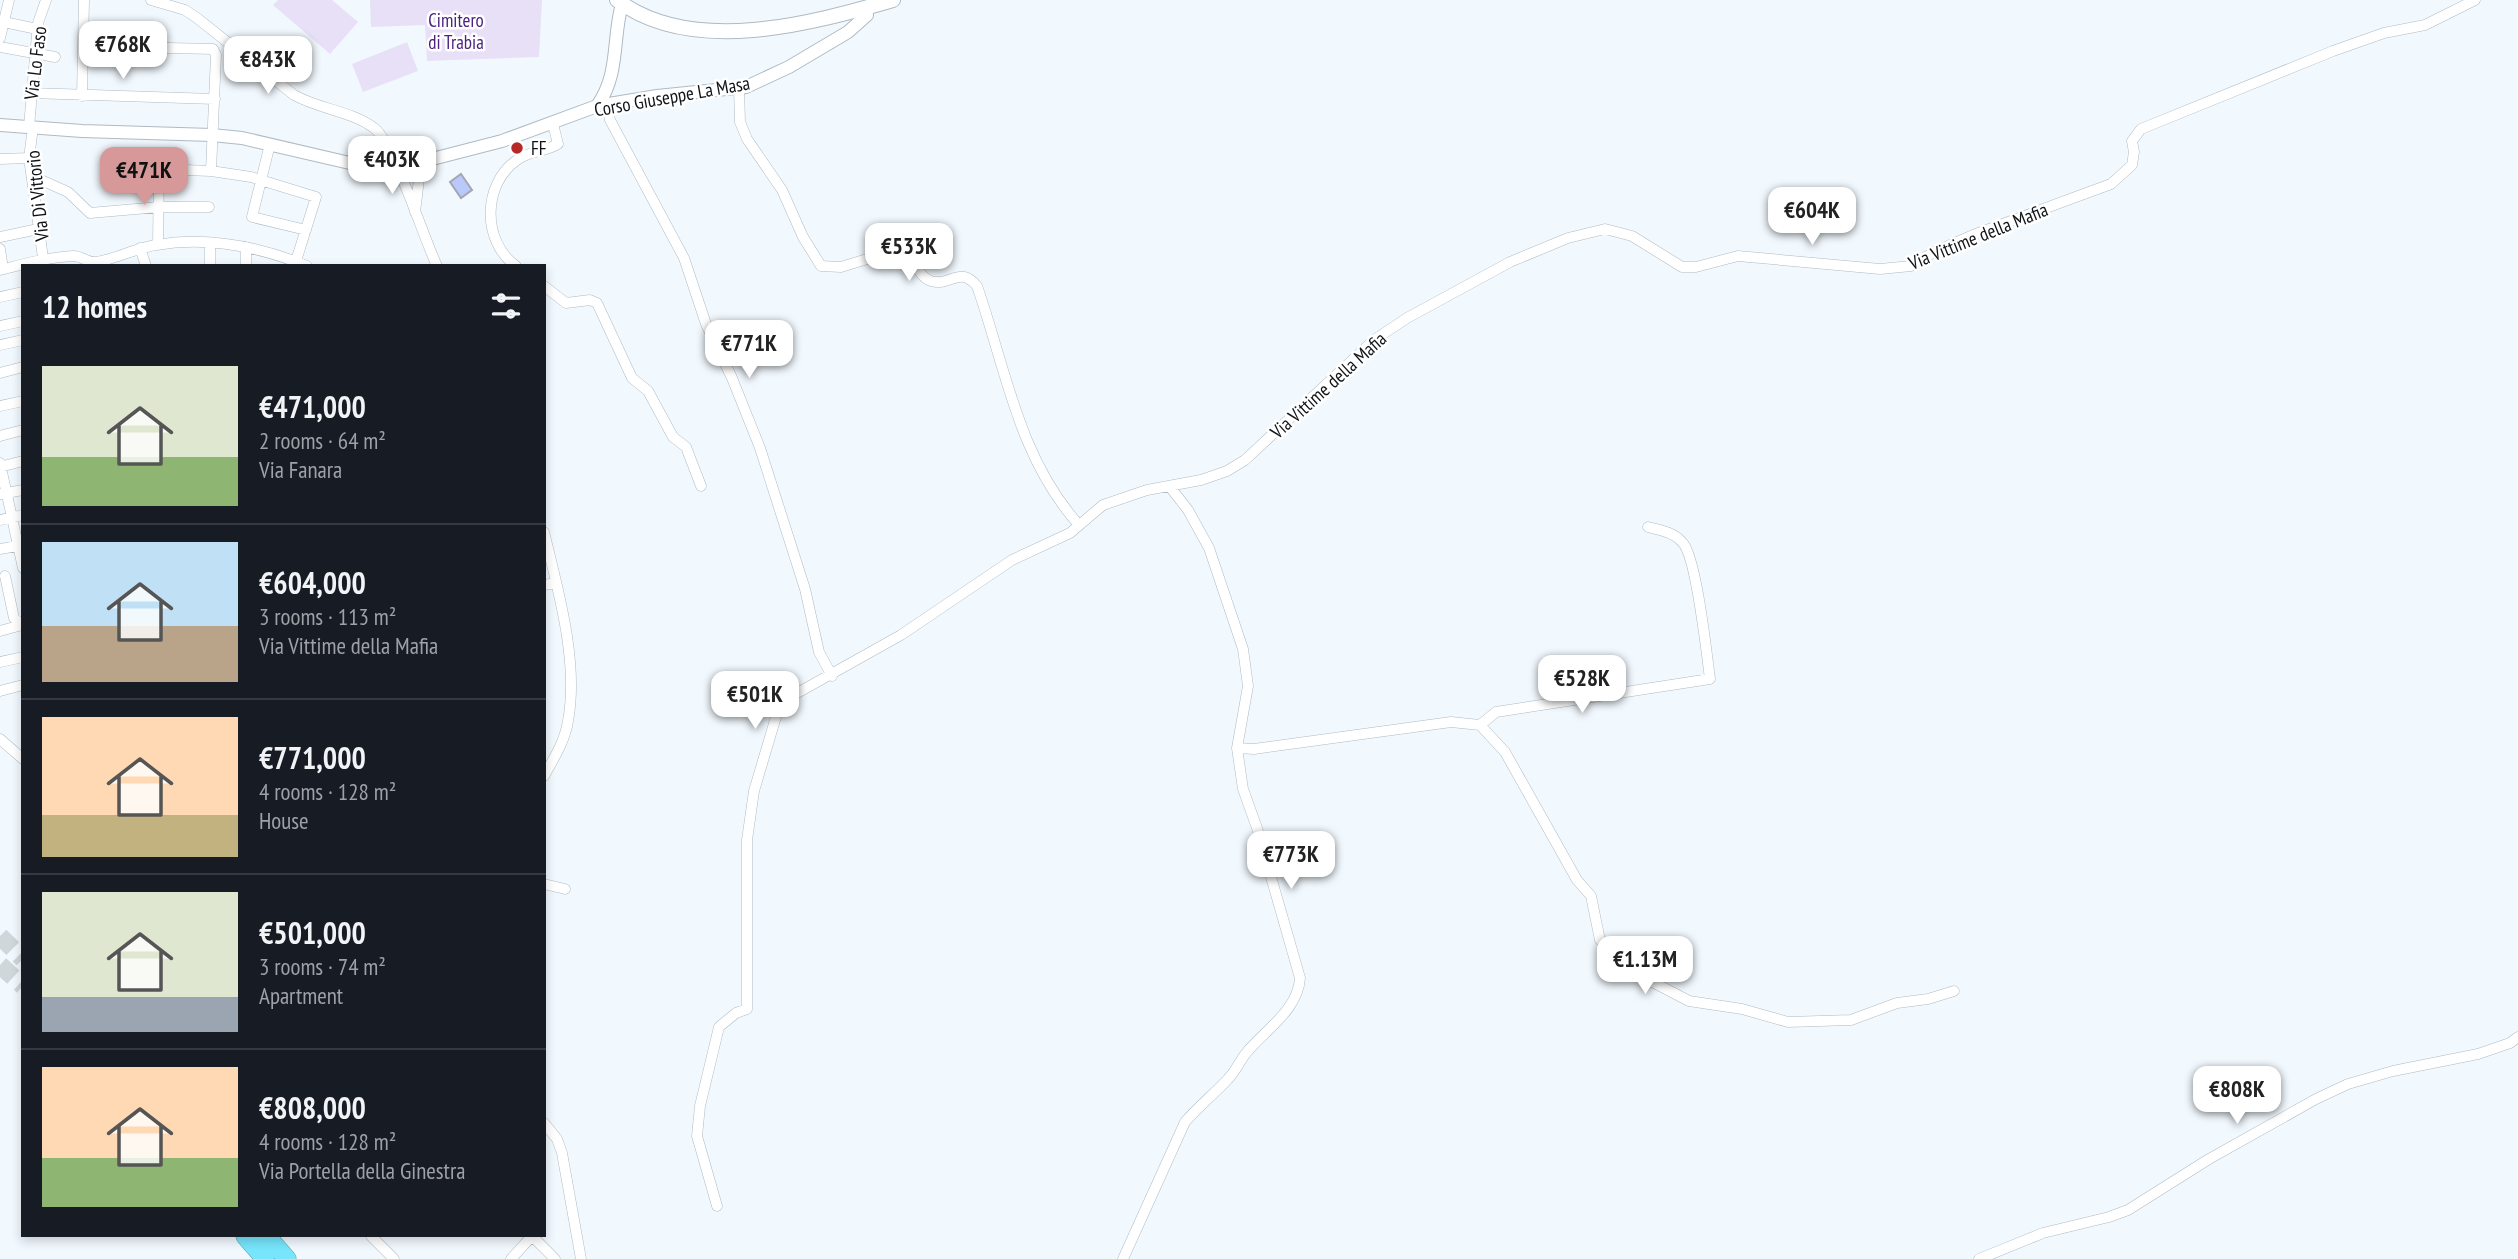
<!DOCTYPE html>
<meta charset="utf-8">
<style>
body{margin:0;font-family:"PT Sans Narrow",sans-serif;background:#242831;color:#f1f3f6;height:100vh;display:flex;flex-direction:column;font-size:26px;white-space:nowrap}
*{box-sizing:border-box;margin:0}
p{font-size:23px;color:#9ea1a6}
.icon{flex:none;width:38px;height:38px;fill:none;stroke:currentColor;stroke-width:2;stroke-linecap:round;stroke-linejoin:round}
.map{position:relative;flex:1;overflow:hidden}
.panel{position:absolute;left:21px;top:264px;width:525px;height:973px;display:flex;flex-direction:column;background:#171b24;border-radius:0px;box-shadow:0 4px 10px #0003}
.panel>*{flex:none}
.price{position:absolute;translate:-50% -60px;padding:0 16px;border-radius:14px;background:#fff;color:#222;font-size:23px;line-height:46px;filter:drop-shadow(0 2px 4px #0008)}
.price::after{content:'';position:absolute;left:50%;top:42px;width:21px;height:16px;margin-left:-10px;background:inherit;clip-path:polygon(0 0,100% 0,50% 100%)}
.price.active{background:#d79899;color:#111}
ul{padding:0;list-style:none}
li{display:flex;align-items:center;gap:21px;height:175px;padding:0 21px}
li+li{border-top:2px solid #363941}
li span{display:grid;place-items:center;flex:none;width:196px;height:140px;border-radius:0px;color:#555}
li>.icon{margin-inline-start:auto}
span .icon{width:84px;height:84px;fill:#fffc;stroke-width:1}
li b{font-size:30px}
h2{display:flex;justify-content:space-between;align-items:center;height:84px;padding:0 21px;font-size:30px}
.map>svg:first-child{display:block}
.green{fill:#e7e0f6}
.building{fill:#b9c9fb;stroke:#a3a7b3;stroke-width:2}
.lines{fill:none;stroke-linecap:round;stroke-linejoin:round}
.motorway-tunnel{stroke:#d0d7db;stroke-width:18;stroke-dasharray:18 9;stroke-linecap:butt}
.minor-casing{stroke:#afbac3;stroke-width:11}
.tertiary-casing{stroke:#afbac3;stroke-width:14}
.secondary-casing{stroke:#afbac3;stroke-width:16}
.motorway-casing{stroke:#539cab;stroke-width:19}
.minor{stroke:#fff;stroke-width:10}
.tertiary{stroke:#fff;stroke-width:12}
.secondary{stroke:#fff;stroke-width:14}
.motorway{stroke:#77e5fb;stroke-width:18}
.poi-dot{fill:#b82827;stroke:#fff;stroke-width:2.5}
.labels{text-anchor:middle;dominant-baseline:central;stroke-width:5;stroke-linejoin:round;paint-order:stroke}
.park-label{font-size:19px;fill:#4c2181;stroke:#fff}
.street-label{font-size:19px;fill:#101417;stroke:#fff}
.poi-label{font-size:19px;fill:#101417;stroke:#fff;text-anchor:start}
</style>
<div class="map">
<svg width="2518" height="1259" viewBox="0 0 2518 1259">
<rect width="100%" height="100%" fill="#f2f9fe"/>
<!-- green -->
<path class="green" d="M 278,0 L 332,0 L 358,22 L 330,54 L 273,5 Z
M 370,0 L 542,0 L 539,57 L 427,61 L 425,25 L 371,27 Z
M 407,42 L 418,71 L 363,92 L 352,64 Z"/>
<!-- building -->
<path class="building" d="M 461,174 L 472,190 L 461,198 L 450,182 Z"/>
<g class="lines">
<!-- motorway-tunnel -->
<path class="motorway-tunnel" d="M 0,936 L 23,959
M 0,965 L 23,986"/>
<!-- minor casing -->
<g class="minor-casing">
<path id="minor" d="M 151,0 L 185,10 L 197,18 L 294,95 C 319,109 351,111 374,128 C 393,141 424,239 437,266
M 4,22 L 37,29
M 0,38 L 9,0
M 83,46 L 213,49 L 216,55 L 211,171
M 0,47 L 55,57
M 739,88 L 740,122 L 747,139 L 782,190 L 803,237 L 821,266 L 841,267 L 903,248 C 915,256 917,277 931,281 C 951,287 959,265 977,286 C 1006,369 1018,457 1079,525
M 30,93 L 215,99
M 82,96 L 84,0
M 607,107 L 610,120 L 684,258 L 706,324 L 732,378 L 760,448 L 805,589 L 819,652 L 832,676
M 29,127 L 38,23 L 46,0
M 33,127 L 29,158 L 44,265
M 270,144 L 252,217 L 306,230
M 0,159 L 29,158
M 32,176 L 68,192 L 90,213 L 159,207 L 209,207
M 415,212 L 419,179 L 427,161
M 0,237 L 38,229
M 210,243 L 210,266
M 158,244 L 159,169 L 211,171 L 251,177 L 316,197 L 296,261
M 246,247 L 246,266
M 140,248 L 146,266
M 0,249 L 3,269
M 516,266 C 482,242 482,184 517,160 C 529,151 545,152 558,144 L 553,124
M 0,270 C 24,264 49,257 74,256 C 81,256 87,262 94,262 C 109,262 138,247 156,245 C 207,236 260,247 307,266
M 544,286 L 566,303 L 590,300 L 597,303 L 632,378 L 648,391 L 673,437 L 686,447 L 701,486
M 0,297 L 23,292
M 0,326 L 23,321
M 0,345 L 23,340
M 0,373 L 23,367
M 0,406 L 23,401
M 0,436 L 23,430
M 0,463 L 23,568
M 0,467 L 23,461
M 0,494 L 23,490
M 0,520 L 23,515
M 544,532 C 558,590 579,662 568,721 C 565,741 554,758 544,776
M 0,549 L 22,545
M 5,576 L 14,618 L 23,625
M 544,585 L 556,583
M 0,631 L 22,625
M 0,662 L 23,657
M 0,691 L 23,685
M 1480,725 L 1505,752 L 1577,880 L 1591,896 L 1600,940 L 1643,977 L 1689,1001 L 1742,1009 L 1788,1022 L 1851,1020 L 1897,1003 L 1928,999 L 1954,991
M 0,739 L 23,759
M 1237,748 L 1254,749 L 1451,722 L 1480,725 L 1496,712 L 1710,679 C 1707,656 1696,554 1682,542 C 1673,532 1660,530 1648,527
M 544,884 L 565,889
M 544,1123 L 557,1139 L 562,1153 L 581,1259
M 717,1206 L 697,1136 L 700,1106 L 719,1027 L 736,1013 L 747,1009 L 747,840 L 754,791 L 778,710 L 783,701 L 901,635 L 1012,560 L 1070,533 L 1103,505 L 1147,490 L 1201,480 L 1227,471 L 1245,460 L 1374,340 L 1407,318 L 1510,262 L 1568,238 L 1605,229 L 1632,236 L 1682,267 L 1696,267 L 1738,256 L 1880,269 L 1911,266 L 1934,252 L 1973,235 L 2111,184 L 2132,165 L 2134,152 L 2132,141 L 2141,129 L 2333,51 L 2384,33 L 2425,25 L 2475,0
M 371,1236 L 394,1259
M 511,1259 L 532,1236 L 555,1259
M 1123,1259 L 1185,1122 C 1199,1106 1214,1094 1228,1079 C 1236,1071 1240,1060 1247,1052 C 1266,1029 1298,1010 1300,978 L 1257,828 L 1243,789 L 1237,748 L 1248,686 L 1243,649 L 1209,548 L 1188,510 L 1170,487
M 1979,1259 L 2043,1233 L 2109,1217 L 2128,1210 L 2209,1159 L 2316,1099 L 2348,1084 L 2393,1071 L 2478,1054 L 2510,1043 L 2518,1037"/>
</g>
<!-- tertiary casing -->
<g class="tertiary-casing">
<path id="tertiary" d="M 597,106 C 620,74 612,39 622,4
M 0,125 L 82,131 L 212,135 L 242,138 L 354,164 L 409,165 L 502,141 L 597,106 L 657,96 L 746,87 L 789,67 L 848,32 L 867,15 L 865,8"/>
</g>
<!-- secondary casing -->
<g class="secondary-casing">
<path id="secondary" d="M 617,0 C 692,57 813,23 893,0"/>
</g>
<!-- motorway casing -->
<g class="motorway-casing">
<path id="motorway" d="M 245,1236 L 265,1259
M 267,1236 L 287,1259"/>
</g>
<!-- minor -->
<use href="#minor" class="minor"/>
<!-- tertiary -->
<use href="#tertiary" class="tertiary"/>
<!-- secondary -->
<use href="#secondary" class="secondary"/>
<!-- motorway -->
<use href="#motorway" class="motorway"/>
</g>
<!-- markers -->
<circle class="poi-dot" cx="517" cy="148" r="7"/>
<g class="labels">
<!-- park labels -->
<g class="park-label">
<text x="456" y="20">Cimitero<tspan x="456" dy="22">di Trabia</tspan></text>
</g>
<!-- street labels -->
<g class="street-label">
<text transform="translate(35 63) rotate(-83)">Via Lo Faso</text>
<text transform="translate(672 96) rotate(-10)">Corso Giuseppe La Masa</text>
<text transform="translate(37 196) rotate(-96)">Via Di Vittorio</text>
<text transform="translate(1978 236) rotate(-22)">Via Vittime della Mafia</text>
<text transform="translate(1328 385) rotate(-42)">Via Vittime della Mafia</text>
</g>
<!-- poi labels -->
<g class="poi-label">
<text x="531" y="148">FF</text>
</g>
</g>
</svg>
<b class="price" style="left:123px;top:81px">€768K</b>
<b class="price" style="left:268px;top:96px">€843K</b>
<b class="price" style="left:392px;top:196px">€403K</b>
<b class="price active" style="left:144px;top:207px">€471K</b>
<b class="price" style="left:1812px;top:247px">€604K</b>
<b class="price" style="left:909px;top:283px">€533K</b>
<b class="price" style="left:749px;top:380px">€771K</b>
<b class="price" style="left:1582px;top:715px">€528K</b>
<b class="price" style="left:755px;top:731px">€501K</b>
<b class="price" style="left:1291px;top:891px">€773K</b>
<b class="price" style="left:1645px;top:996px">€1.13M</b>
<b class="price" style="left:2237px;top:1126px">€808K</b>
<section class="panel">
<h2>12 homes<svg class="icon" aria-label="filters" viewBox="0 0 24 24"><path d="M4 7h16M4 17h16"/><circle cx="9" cy="7" r="2"/><circle cx="15" cy="17" r="2"/></svg></h2>
<ul>
<li><span style="background:linear-gradient(#dfe7d0 65%,#8fb573 0)"><svg class="icon" aria-label="home" viewBox="0 0 24 24"><path d="M3 11l9-7 9 7M6 9v11h12V9"/></svg></span><div><b>€471,000</b><p>2 rooms · 64 m²</p><p>Via Fanara</p></div></li>
<li><span style="background:linear-gradient(#bfe0f5 60%,#b9a48a 0)"><svg class="icon" aria-label="home" viewBox="0 0 24 24"><path d="M3 11l9-7 9 7M6 9v11h12V9"/></svg></span><div><b>€604,000</b><p>3 rooms · 113 m²</p><p>Via Vittime della Mafia</p></div></li>
<li><span style="background:linear-gradient(#ffd9b3 70%,#c2b280 0)"><svg class="icon" aria-label="home" viewBox="0 0 24 24"><path d="M3 11l9-7 9 7M6 9v11h12V9"/></svg></span><div><b>€771,000</b><p>4 rooms · 128 m²</p><p>House</p></div></li>
<li><span style="background:linear-gradient(#dfe7d0 75%,#9aa5b1 0)"><svg class="icon" aria-label="home" viewBox="0 0 24 24"><path d="M3 11l9-7 9 7M6 9v11h12V9"/></svg></span><div><b>€501,000</b><p>3 rooms · 74 m²</p><p>Apartment</p></div></li>
<li><span style="background:linear-gradient(#ffd9b3 65%,#8fb573 0)"><svg class="icon" aria-label="home" viewBox="0 0 24 24"><path d="M3 11l9-7 9 7M6 9v11h12V9"/></svg></span><div><b>€808,000</b><p>4 rooms · 128 m²</p><p>Via Portella della Ginestra</p></div></li>
</ul>
</section>
</div>
